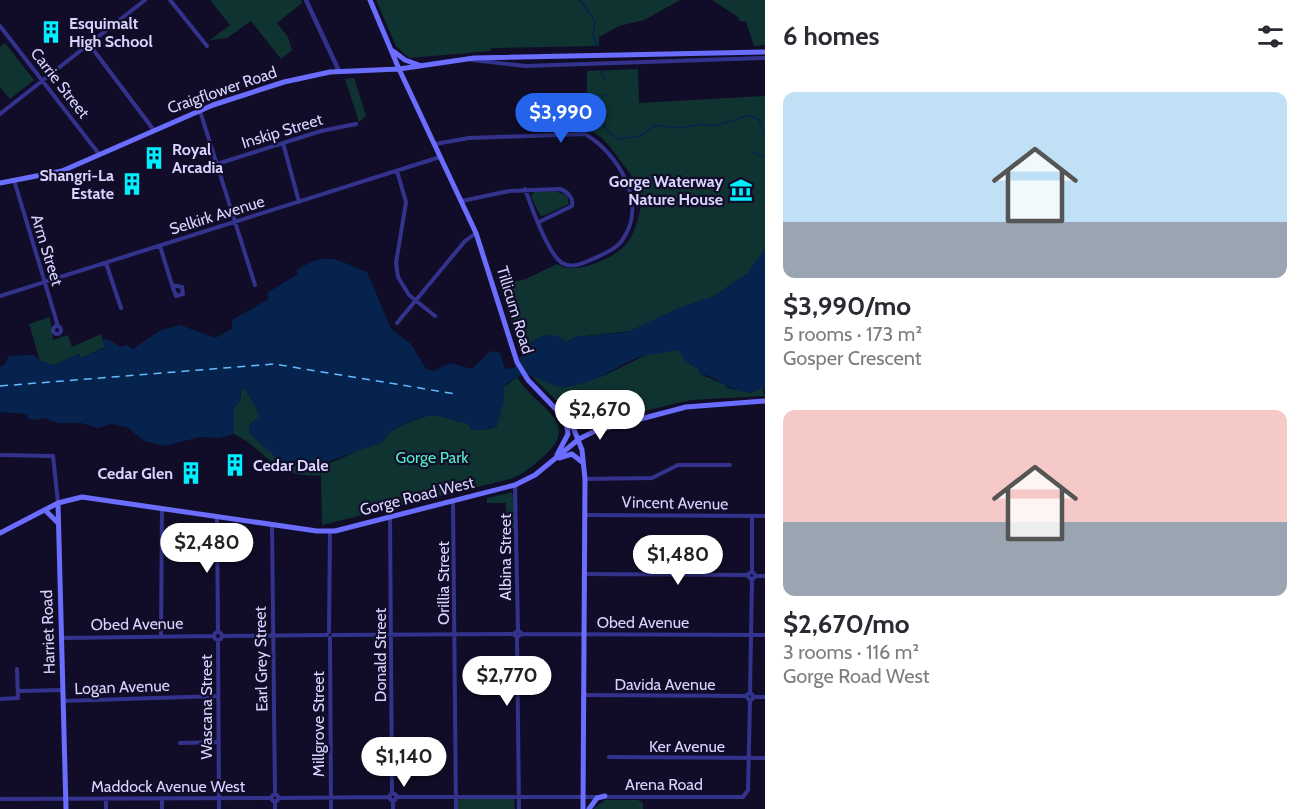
<!DOCTYPE html>
<meta charset="utf-8">
<style>
body{margin:0;font-family:Cabin,sans-serif;background:#f7f7f7;color:#2b2b33;height:100vh;display:flex;flex-direction:column;font-size:22px;white-space:nowrap}
*{box-sizing:border-box;margin:0}
p{font-size:20px;color:#7c7c81}
.icon{flex:none;width:33px;height:33px;fill:none;stroke:currentColor;stroke-width:2;stroke-linecap:round;stroke-linejoin:round}
.map{position:relative;flex:1;overflow:hidden}
.drawer{display:flex;flex-direction:column;background:#fff;width:540px}
.drawer>*{flex:none}
.price{position:absolute;translate:-50% -51px;padding:0 14px;border-radius:21px;background:#fff;color:#222;font-size:20px;line-height:39px;filter:drop-shadow(0 2px 3px #0008)}
.price::after{content:'';position:absolute;left:50%;top:36px;width:18px;height:14px;margin-left:-9px;background:inherit;clip-path:polygon(0 0,100% 0,50% 100%)}
.price.selected{background:#2563eb;color:#fff}
ul{padding:0;list-style:none}
li{display:grid;align-content:center;gap:12px;height:318px;padding:0 18px}
li span{display:grid;place-items:center;height:186px;border-radius:12px;color:#555}
li>.icon{margin-inline-start:auto}
span .icon{width:108px;height:108px;fill:#fffc;stroke-width:1}
li b{font-size:26px}
h2{display:flex;justify-content:space-between;align-items:center;height:72px;padding:0 18px;font-size:26px}
main{display:flex;flex:1;min-height:0}
.map>svg:first-child{display:block}
.green{fill:#0f3331}
.water{fill:#06234e}
.lines{fill:none;stroke-linecap:round;stroke-linejoin:round}
.stream{stroke:#06234e;stroke-width:1.5}
.ferry{stroke:#62bcff;stroke-width:1.5;stroke-dasharray:8 6;stroke-linecap:butt}
.minor{stroke:#33338d;stroke-width:4}
.tertiary{stroke:#33338d;stroke-width:4.5}
.secondary{stroke:#6b6dff;stroke-width:5}
.labels{text-anchor:middle;dominant-baseline:central;stroke-width:4.5;stroke-linejoin:round;paint-order:stroke}
.poi-label{font-size:16px;font-weight:bold;fill:#d8d4ff;stroke:#110d29;text-anchor:start}
.street-label{font-size:16px;fill:#d8d4ff;stroke:#110d29}
.park-label{font-size:16px;fill:#53edc1;stroke:#110d29}
</style>
<main>
<div class="map">
<svg width="765" height="809" viewBox="0 0 765 809">
<rect width="100%" height="100%" fill="#110d29"/>
<!-- green -->
<path class="green" d="M 210,0 L 301,0 L 302,3 L 277,23 L 288,37 L 292,50 L 281,59 L 251,21 L 227,38 L 210,40 L 230,25 Z
M 376,0 L 680,0 L 644,20 L 619,26 L 599,37 L 599,46 L 491,48 L 491,51 L 409,58 L 396,46 Z
M 712,0 L 765,0 L 765,45 L 754,46 L 746,22 L 740,21 L 738,17 Z
M 5,43 L 34,80 L 10,99 L 0,87 L 0,47 Z
M 638,69 L 639,103 L 765,96 L 765,249 L 750,272 L 712,297 L 679,308 L 631,331 L 575,337 L 567,342 C 551,330 531,336 522,355 L 500,285 L 526,279 L 557,264 C 574,277 620,257 630,239 C 636,229 643,206 641,194 C 639,183 626,169 619,159 C 607,142 598,130 576,127 L 576,104 L 587,103 L 587,71 Z
M 354,78 L 366,116 L 359,122 L 345,79 Z
M 534,192 L 554,191 L 567,195 L 569,204 L 543,216 L 540,215 L 531,197 Z
M 50,317 L 53,340 L 68,335 L 72,347 L 101,334 L 105,347 L 81,358 L 79,354 L 54,365 L 40,361 L 29,324 Z
M 678,350 L 691,365 L 699,369 L 700,374 L 724,384 L 728,388 L 750,393 L 762,388 L 765,396 L 691,400 L 593,423 C 570,416 549,394 532,376 L 565,387 L 603,376 L 648,354 Z
M 517,377 C 533,406 583,421 545,455 C 534,465 524,474 510,479 L 322,525 L 321,475 C 274,480 266,449 234,434 L 234,408 L 240,401 L 241,391 L 245,389 L 258,411 L 258,418 L 249,425 L 249,432 C 320,506 353,439 424,417 C 441,412 450,422 467,423 L 472,430 L 486,430 L 496,426 L 504,387 Z
M 512,492 L 515,499 L 514,529 L 507,530 L 506,503 L 487,503 L 487,498 Z
M 463,798 L 514,799 L 515,809 L 458,809 L 458,800 Z
M 605,800 L 638,800 L 643,803 L 643,809 L 593,809 Z"/>
<!-- water -->
<path class="water" d="M 765,249 L 765,391 L 762,388 C 737,402 723,377 700,374 L 699,369 L 686,362 L 678,350 C 664,354 650,353 637,358 C 613,368 591,386 563,387 C 541,387 529,360 504,387 L 504,401 L 496,429 L 490,426 L 487,430 L 472,430 L 467,423 C 451,422 443,413 428,416 C 417,418 399,425 390,433 C 386,436 385,441 381,443 C 373,447 363,448 354,452 C 302,473 289,474 249,432 L 249,425 L 258,418 L 258,411 L 245,389 L 241,391 L 240,401 L 234,408 L 234,434 L 219,438 L 199,437 L 166,446 L 144,441 L 127,427 L 111,424 L 98,428 L 81,423 L 58,423 L 45,418 L 35,420 L 27,418 L 28,414 L 0,412 L 0,367 L 5,365 L 9,356 L 34,355 L 40,361 L 54,365 L 79,354 L 81,358 L 105,348 L 102,339 L 110,340 L 120,347 L 127,345 L 133,349 L 161,330 L 180,325 L 215,338 L 232,329 L 232,320 L 269,299 L 267,293 L 298,274 L 296,271 C 327,249 338,261 367,272 L 391,329 L 411,344 L 426,369 L 434,371 L 450,363 L 472,369 L 491,351 L 500,353 L 505,369 L 514,368 C 527,346 540,323 567,342 L 575,337 L 627,332 L 679,308 L 712,297 L 747,274 Z"/>
<g class="lines">
<!-- stream -->
<path class="stream" d="M 580,0 L 595,21 L 593,35 L 597,46
M 600,70 L 605,80
M 606,95 L 602,96 C 597,115 601,130 619,139 L 640,136 L 656,125 L 679,128 L 703,124 L 715,126 L 750,115 L 759,120 L 763,129 L 762,133
M 753,153 L 765,156"/>
<!-- ferry -->
<path class="ferry" d="M 0,386 L 274,364 L 456,394"/>
<!-- minor -->
<path class="minor" d="M 170,0 L 207,46
M 0,26 L 99,154
M 89,44 L 153,129
M 472,60 L 525,66 L 765,58
M 200,111 L 255,285
M 0,114 L 145,0
M 283,143 L 299,202
M 435,144 L 469,138 L 585,134 C 618,153 648,203 623,239 C 617,249 603,254 593,259 C 583,263 572,269 562,263 C 548,254 531,206 525,189
M 217,164 L 321,131 L 356,124
M 397,171 L 406,202 L 396,263 L 398,277 L 409,295 L 435,316
M 14,180 L 58,326
M 462,201 L 509,191 L 560,189 C 567,191 574,198 572,206 L 539,222
M 160,246 L 172,285
M 106,263 L 121,308
M 172,285 L 182,287 L 183,294 L 176,296 Z
M 0,296 L 440,157
M 397,323 L 465,241 L 476,233
M53 330a4 4 0 1 1 8 0a4 4 0 1 1-8 0Z
M 0,455 L 53,456 L 58,503
M 585,479 L 652,478 L 678,465 L 730,465
M 515,485 L 518,630
M 453,501 L 456,809
M 585,515 L 765,516
M 752,516 L 752,571
M 217,517 L 218,632
M 390,517 L 392,793
M 272,524 L 275,794
M 584,574 L 747,575
M 756,576 L 765,576
M 329,632 L 330,531
M214 636a4 4 0 1 1 8 0a4 4 0 1 1-8 0Z
M 522,634 L 765,635
M 333,635 L 514,634
M 161,636 L 162,509
M 222,636 L 327,635
M 517,637 L 522,634 L 518,630 L 514,634 L 517,637 L 519,809
M 62,638 L 214,636
M 330,638 L 331,809
M 218,640 L 219,809
M 19,691 L 63,690
M 750,692 L 752,580 L 756,576 L 752,571 L 747,575 L 752,580
M 584,695 L 746,696
M 754,697 L 765,697
M 0,699 L 18,698 L 17,669
M 63,701 L 218,696
M 180,743 L 219,742
M 609,757 L 765,758
M389.5 797a3.5 3.5 0 1 1 7 0a3.5 3.5 0 1 1-7 0Z
M271.5 798a3.5 3.5 0 1 1 7 0a3.5 3.5 0 1 1-7 0Z
M 396,797 L 743,797 L 748,790 L 750,701 L 754,697 L 750,692 L 746,696 L 750,701
M 162,798 L 162,809
M 278,798 L 390,797
M 0,799 L 271,798
M 106,799 L 106,809
M 393,800 L 393,809
M 275,801 L 275,809"/>
<!-- tertiary -->
<path class="tertiary" d="M 306,0 L 339,71"/>
<!-- secondary -->
<path class="secondary" d="M 370,0 L 399,69 L 476,233 L 517,362 L 528,380 L 573,427 L 582,450 L 585,479 L 583,809
M 393,51 L 405,60 L 419,65
M 0,183 L 62,171 L 213,105 L 284,82 L 330,72 L 399,69 L 474,58 L 765,52
M 566,416 L 590,426 L 602,426
M 557,455 L 568,434 L 566,420
M 559,458 L 572,454 L 582,462
M 58,503 L 66,809
M 45,510 L 58,523
M 0,533 L 58,503 L 82,497 L 317,531 L 335,531 L 515,485 L 535,475 L 579,439 L 595,431 L 686,407 L 765,401
M 589,809 L 597,798 L 605,796"/>
</g>
<!-- icons -->
<defs>
<g id="building-bare" transform="scale(1.8)"><path d="M-4-6H4V6H1V3H-1V6H-4ZM-2.5-4.3h1.7v1.8h-1.7ZM.8-4.3h1.7v1.8H.8ZM-2.5-1h1.7V.8h-1.7ZM.8-1h1.7V.8H.8Z" fill="#00efff" stroke="#110d29" stroke-width="2.5" paint-order="stroke"/></g>
<g id="museum-bare" transform="scale(1.8)"><path d="M0-6L6-3V-2H-6V-3ZM-5-1h2V3h-2ZM-1-1h2V3h-2ZM3-1h2V3H3ZM-6 4H6V6H-6Z" fill="#00efff" stroke="#110d29" stroke-width="2.5" paint-order="stroke"/></g>
</defs>
<g fill-rule="evenodd">
<use href="#building-bare" x="51" y="32"/>
<use href="#building-bare" x="154" y="158"/>
<use href="#building-bare" x="132" y="184"/>
<use href="#museum-bare" x="741" y="190"/>
<use href="#building-bare" x="235" y="465"/>
<use href="#building-bare" x="191" y="473"/>
</g>
<g class="labels">
<!-- poi labels -->
<g class="poi-label">
<text x="69" y="23">Esquimalt<tspan x="69" dy="18">High School</tspan></text>
<text x="172" y="149">Royal<tspan x="172" dy="18">Arcadia</tspan></text>
<text x="114" y="175" text-anchor="end">Shangri-La<tspan x="114" dy="18">Estate</tspan></text>
<text x="723" y="181" text-anchor="end">Gorge Waterway<tspan x="723" dy="18">Nature House</tspan></text>
<text x="253" y="465">Cedar Dale</text>
<text x="173" y="473" text-anchor="end">Cedar Glen</text>
</g>
<!-- street labels -->
<g class="street-label">
<text transform="translate(60 83) rotate(52)">Carrie Street</text>
<text transform="translate(222 90) rotate(-19)">Craigflower Road</text>
<text transform="translate(282 131) rotate(-17)">Inskip Street</text>
<text transform="translate(217 215) rotate(-17)">Selkirk Avenue</text>
<text transform="translate(47 250) rotate(73)">Arm Street</text>
<text transform="translate(515 310) rotate(73)">Tillicum Road</text>
<text transform="translate(417 496) rotate(-14)">Gorge Road West</text>
<text transform="translate(675 503) rotate(1)">Vincent Avenue</text>
<text transform="translate(505 557) rotate(-90)">Albina Street</text>
<text transform="translate(443 583) rotate(-90)">Orillia Street</text>
<text x="643" y="622">Obed Avenue</text>
<text transform="translate(137 624) rotate(-1)">Obed Avenue</text>
<text transform="translate(48 632) rotate(-92)">Harriet Road</text>
<text transform="translate(380 655) rotate(-90)">Donald Street</text>
<text transform="translate(261 659) rotate(-91)">Earl Grey Street</text>
<text x="665" y="684">Davida Avenue</text>
<text transform="translate(122 687) rotate(-2)">Logan Avenue</text>
<text transform="translate(206 707) rotate(-90)">Wascana Street</text>
<text transform="translate(318 724) rotate(-90)">Millgrove Street</text>
<text x="687" y="746">Ker Avenue</text>
<text x="664" y="784">Arena Road</text>
<text x="168" y="786">Maddock Avenue West</text>
</g>
<!-- park labels -->
<g class="park-label">
<text x="432" y="457">Gorge Park</text>
</g>
</g>
</svg>
<b class="price selected" style="left:561px;top:144px">$3,990</b>
<b class="price" style="left:600px;top:441px">$2,670</b>
<b class="price" style="left:207px;top:574px">$2,480</b>
<b class="price" style="left:678px;top:586px">$1,480</b>
<b class="price" style="left:507px;top:707px">$2,770</b>
<b class="price" style="left:404px;top:788px">$1,140</b>
</div>
<section class="drawer">
<h2>6 homes<svg class="icon" aria-label="filters" viewBox="0 0 24 24"><path d="M4 7h16M4 17h16"/><circle cx="9" cy="7" r="2"/><circle cx="15" cy="17" r="2"/></svg></h2>
<ul>
<li><span style="background:linear-gradient(#bfe0f5 70%,#9aa5b1 0)"><svg class="icon" aria-label="home" viewBox="0 0 24 24"><path d="M3 11l9-7 9 7M6 9v11h12V9"/></svg></span><div><b>$3,990/mo</b><p>5 rooms · 173 m²</p><p>Gosper Crescent</p></div></li>
<li><span style="background:linear-gradient(#f6c9c9 60%,#9aa5b1 0)"><svg class="icon" aria-label="home" viewBox="0 0 24 24"><path d="M3 11l9-7 9 7M6 9v11h12V9"/></svg></span><div><b>$2,670/mo</b><p>3 rooms · 116 m²</p><p>Gorge Road West</p></div></li>
</ul>
</section>
</main>
